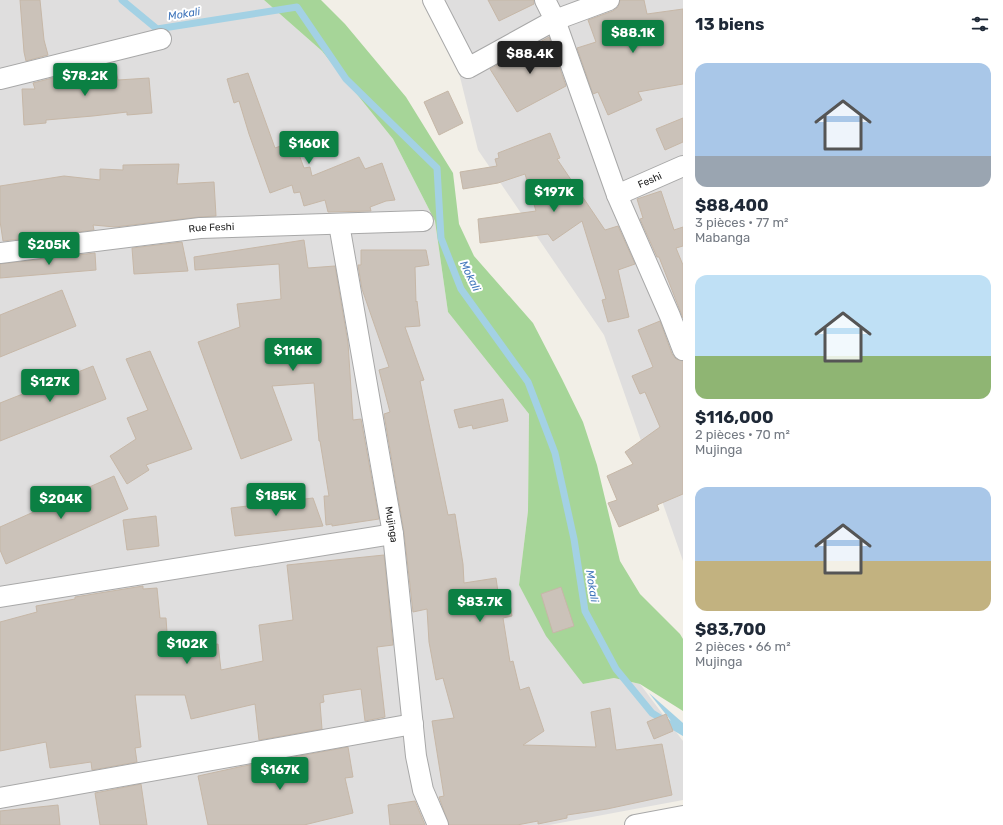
<!DOCTYPE html>
<html lang="fr">
<meta charset="utf-8">
<style>
body{margin:0;font-family:Rubik,sans-serif;background:#f6f6f7;color:#1f2937;height:100vh;display:flex;flex-direction:column;font-size:15px;white-space:nowrap}
*{box-sizing:border-box;margin:0}
p{font-size:13px;color:#747a83}
.icon{flex:none;width:22px;height:22px;fill:none;stroke:currentColor;stroke-width:2;stroke-linecap:round;stroke-linejoin:round}
.map{position:relative;flex:1;overflow:hidden}
.sheet{display:flex;flex-direction:column;background:#fff;width:320px}
.sheet>*{flex:none}
.price{position:absolute;translate:-50% -34px;padding:0 9px;border-radius:4px;background:#0b8043;color:#fff;font-size:13px;line-height:26px;filter:drop-shadow(0 1px 2px #0008)}
.price::after{content:'';position:absolute;left:50%;top:24px;width:12px;height:9px;margin-left:-6px;background:inherit;clip-path:polygon(0 0,100% 0,50% 100%)}
.price.active{background:#222;color:#fff}
ul{padding:0;list-style:none}
li{display:grid;align-content:center;gap:8px;height:212px;padding:0 12px}
li span{display:grid;place-items:center;height:124px;border-radius:12px;color:#555}
li>.icon{margin-inline-start:auto}
span .icon{width:72px;height:72px;fill:#fffc;stroke-width:1}
li b{font-size:17px}
h2{display:flex;justify-content:space-between;align-items:center;height:48px;padding:0 12px;font-size:17px}
main{display:flex;flex:1;min-height:0}
.map>svg:first-child{display:block}
.residential{fill:#dfdede}
.forest{fill:#a6d598}
.water{fill:#a3d1e4}
.lines{fill:none;stroke-linecap:round;stroke-linejoin:round}
.stream{stroke:#a3d1e4;stroke-width:7}
.building{fill:#cbc2b9;stroke:#c6b7a7}
.street-casing{stroke:#a8a8a8;stroke-width:22}
.street{stroke:#fff;stroke-width:20}
.labels{text-anchor:middle;dominant-baseline:central;stroke-width:4;stroke-linejoin:round;paint-order:stroke}
.street-label{font-size:10px;fill:#212121;stroke:#fff}
.water-label{font-size:11px;font-style:italic;fill:#4277bc;stroke:#fff}
</style>
<main>
<div class="map">
<svg width="683" height="825" viewBox="0 0 683 825">
<rect width="100%" height="100%" fill="#f2efe7"/>
<!-- residential -->
<path class="residential" d="M 0,0 L 264,0 L 322,51 L 393,139 L 435,221 L 448,312 L 529,414 L 528,511 L 519,585 L 583,684 L 614,678 L 640,684 L 683,741 L 683,800 L 549,825 L 0,825 Z
M 441,0 L 683,0 L 683,561 L 604,335 L 478,150 Z"/>
<!-- forest -->
<path class="forest" d="M 264,0 L 321,0 L 345,24 L 406,97 L 453,173 L 459,224 L 474,256 L 533,323 L 562,379 L 583,422 L 597,465 L 620,561 L 640,594 L 680,634 L 683,639 L 683,711 L 640,684 L 614,678 L 583,684 L 546,636 L 519,585 L 528,511 L 529,414 L 448,312 L 435,221 L 393,139 L 322,51 Z"/>
<!-- water -->
<path class="water" d="M 649,693 L 683,723 L 683,736 Z"/>
<g class="lines">
<!-- stream -->
<path class="stream" d="M 122,0 L 157,29 L 297,7 L 346,79 L 437,168 L 441,238 L 461,289 L 528,382 L 555,453 L 574,539 L 585,611 L 616,669 L 652,713 L 683,732"/>
</g>
<!-- building -->
<path class="building" d="M 20,0 L 40,0 L 44,40 L 48,55 L 26,61 L 24,52 Z
M 488,0 L 534,0 L 534,4 L 499,21 Z
M 620,0 L 644,0 L 647,14 L 683,9 L 683,84 L 638,92 L 642,100 L 608,115 L 598,92 L 593,94 L 577,48 L 596,42 L 588,20 L 613,11 L 618,7 Z
M 549,37 L 566,86 L 517,112 L 490,69 Z
M 84,70 L 91,70 L 91,74 L 116,71 L 118,80 L 149,78 L 152,113 L 127,115 L 127,112 L 93,116 L 46,120 L 46,123 L 24,125 L 22,89 L 35,89 L 33,83 Z
M 248,73 L 275,148 L 294,141 L 304,168 L 310,167 L 312,176 L 359,157 L 365,169 L 382,163 L 395,200 L 386,201 L 370,207 L 371,211 L 328,212 L 325,200 L 304,206 L 300,192 L 294,193 L 292,185 L 270,193 L 249,134 L 239,101 L 234,103 L 227,79 Z
M 448,91 L 463,123 L 439,135 L 424,102 Z
M 683,118 L 683,142 L 665,150 L 656,129 Z
M 550,133 L 560,158 L 557,159 L 605,230 L 618,226 L 635,264 L 618,270 L 629,317 L 608,322 L 602,300 L 606,299 L 582,221 L 553,241 L 548,234 L 480,243 L 478,219 L 536,211 L 525,174 L 498,183 L 463,189 L 460,172 L 497,166 L 495,159 L 499,158 L 498,153 Z
M 179,164 L 177,184 L 214,182 L 216,216 L 199,217 L 115,227 L 93,225 L 94,230 L 3,241 L 0,221 L 0,186 L 64,176 L 100,180 L 100,169 L 123,170 L 123,165 Z
M 661,191 L 674,230 L 683,227 L 683,246 L 676,248 L 683,265 L 683,318 L 659,257 L 657,257 L 640,219 L 643,218 L 637,199 Z
M 304,240 L 308,268 L 335,266 L 348,343 L 353,420 L 361,419 L 379,519 L 332,526 L 332,524 L 326,525 L 324,496 L 329,496 L 320,441 L 319,441 L 314,383 L 272,386 L 292,440 L 241,459 L 198,342 L 240,327 L 237,304 L 281,299 L 279,264 L 195,270 L 194,257 Z
M 182,242 L 188,271 L 134,274 L 132,248 Z
M 361,250 L 426,250 L 429,265 L 415,267 L 416,302 L 417,301 L 420,326 L 405,327 L 424,380 L 420,381 L 448,515 L 455,514 L 463,564 L 464,583 L 496,578 L 498,592 L 508,591 L 512,616 L 503,618 L 510,662 L 513,661 L 520,690 L 529,687 L 544,731 L 523,745 L 596,747 L 591,712 L 610,708 L 616,750 L 662,744 L 672,795 L 607,809 L 567,815 L 567,818 L 538,824 L 538,821 L 517,825 L 449,825 L 439,797 L 444,796 L 432,721 L 454,718 L 443,678 L 436,680 L 429,642 L 427,609 L 413,612 L 404,532 L 384,414 L 390,412 L 379,370 L 389,367 L 362,289 L 358,265 L 361,265 Z
M 95,253 L 96,270 L 0,278 L 0,264 Z
M 62,290 L 76,326 L 0,357 L 0,315 Z
M 660,321 L 672,354 L 676,359 L 683,361 L 683,494 L 657,505 L 659,510 L 619,527 L 608,503 L 617,500 L 607,476 L 633,464 L 625,452 L 660,427 L 645,392 L 640,394 L 632,376 L 653,367 L 638,330 Z
M 150,351 L 192,449 L 146,465 L 149,470 L 127,484 L 110,456 L 136,439 L 127,418 L 148,410 L 126,359 Z
M 93,366 L 106,399 L 0,441 L 0,403 Z
M 503,399 L 508,421 L 473,429 L 472,425 L 459,428 L 454,410 Z
M 114,476 L 128,509 L 6,564 L 0,550 L 0,527 Z
M 313,498 L 323,526 L 235,536 L 231,508 Z
M 156,516 L 159,546 L 127,550 L 123,520 Z
M 384,555 L 393,645 L 377,647 L 385,717 L 365,721 L 361,689 L 323,695 L 324,702 L 320,703 L 322,729 L 259,740 L 255,704 L 191,719 L 185,695 L 135,695 L 141,747 L 135,748 L 137,762 L 92,770 L 91,762 L 50,768 L 46,742 L 0,751 L 0,622 L 37,612 L 36,606 L 75,599 L 75,597 L 143,586 L 143,589 L 157,588 L 160,618 L 166,618 L 168,647 L 171,647 L 171,650 L 218,644 L 221,670 L 263,661 L 259,625 L 293,620 L 287,565 Z
M 561,587 L 574,626 L 553,633 L 541,594 Z
M 666,714 L 673,731 L 654,739 L 647,722 Z
M 348,747 L 353,777 L 345,778 L 353,813 L 304,825 L 208,825 L 198,776 L 239,767 Z
M 141,784 L 147,825 L 100,825 L 95,793 Z
M 415,801 L 425,825 L 390,825 L 388,805 Z
M 58,805 L 60,825 L 0,825 L 0,811 Z"/>
<g class="lines">
<!-- street casing -->
<g class="street-casing">
<g id="street">
<path d="M 433,0 L 468,68 L 555,20 L 609,0"/>
<path d="M 545,0 L 555,20 L 617,195 L 670,316 L 683,350"/>
<path d="M 0,79 L 161,39"/>
<path id="s1" d="M 617,195 L 683,166"/>
<path id="s2" d="M 339,224 L 393,534 L 416,756 L 423,790 L 438,825"/>
<path id="s3" d="M 0,253 L 200,228 L 423,221"/>
<path d="M 0,597 L 393,534"/>
<path d="M 0,798 L 413,724"/>
<path d="M 635,825 L 683,816"/>
</g>
</g>
<!-- street -->
<use href="#street" class="street"/>
</g>
<g class="labels">
<!-- street labels -->
<g class="street-label">
<text stroke="none"><textPath href="#s1" startOffset="36">Feshi</textPath></text>
<text stroke="none"><textPath href="#s3" startOffset="213">Rue Feshi</textPath></text>
<text stroke="none"><textPath href="#s2" startOffset="305">Mujinga</textPath></text>
</g>
<!-- water labels -->
<g class="water-label">
<text transform="translate(184 14) rotate(-9)">Mokali</text>
<text transform="translate(470 276) rotate(64)">Mokali</text>
<text transform="translate(592 586) rotate(81)">Mokali</text>
</g>
</g>
</svg>
<b class="price" style="left:633px;top:54px">$88.1K</b>
<b class="price active" style="left:530px;top:75px">$88.4K</b>
<b class="price" style="left:85px;top:97px">$78.2K</b>
<b class="price" style="left:309px;top:165px">$160K</b>
<b class="price" style="left:554px;top:213px">$197K</b>
<b class="price" style="left:49px;top:266px">$205K</b>
<b class="price" style="left:293px;top:372px">$116K</b>
<b class="price" style="left:50px;top:403px">$127K</b>
<b class="price" style="left:276px;top:517px">$185K</b>
<b class="price" style="left:61px;top:520px">$204K</b>
<b class="price" style="left:480px;top:623px">$83.7K</b>
<b class="price" style="left:187px;top:665px">$102K</b>
<b class="price" style="left:280px;top:791px">$167K</b>
</div>
<section class="sheet">
<h2>13 biens<svg class="icon" aria-label="filters" viewBox="0 0 24 24"><path d="M4 7h16M4 17h16"/><circle cx="9" cy="7" r="2"/><circle cx="15" cy="17" r="2"/></svg></h2>
<ul>
<li><span style="background:linear-gradient(#a9c7e8 75%,#9aa5b1 0)"><svg class="icon" aria-label="home" viewBox="0 0 24 24"><path d="M3 11l9-7 9 7M6 9v11h12V9"/></svg></span><div><b>$88,400</b><p>3 pièces · 77 m²</p><p>Mabanga</p></div></li>
<li><span style="background:linear-gradient(#bfe0f5 65%,#8fb573 0)"><svg class="icon" aria-label="home" viewBox="0 0 24 24"><path d="M3 11l9-7 9 7M6 9v11h12V9"/></svg></span><div><b>$116,000</b><p>2 pièces · 70 m²</p><p>Mujinga</p></div></li>
<li><span style="background:linear-gradient(#a9c7e8 60%,#c2b280 0)"><svg class="icon" aria-label="home" viewBox="0 0 24 24"><path d="M3 11l9-7 9 7M6 9v11h12V9"/></svg></span><div><b>$83,700</b><p>2 pièces · 66 m²</p><p>Mujinga</p></div></li>
</ul>
</section>
</main>
